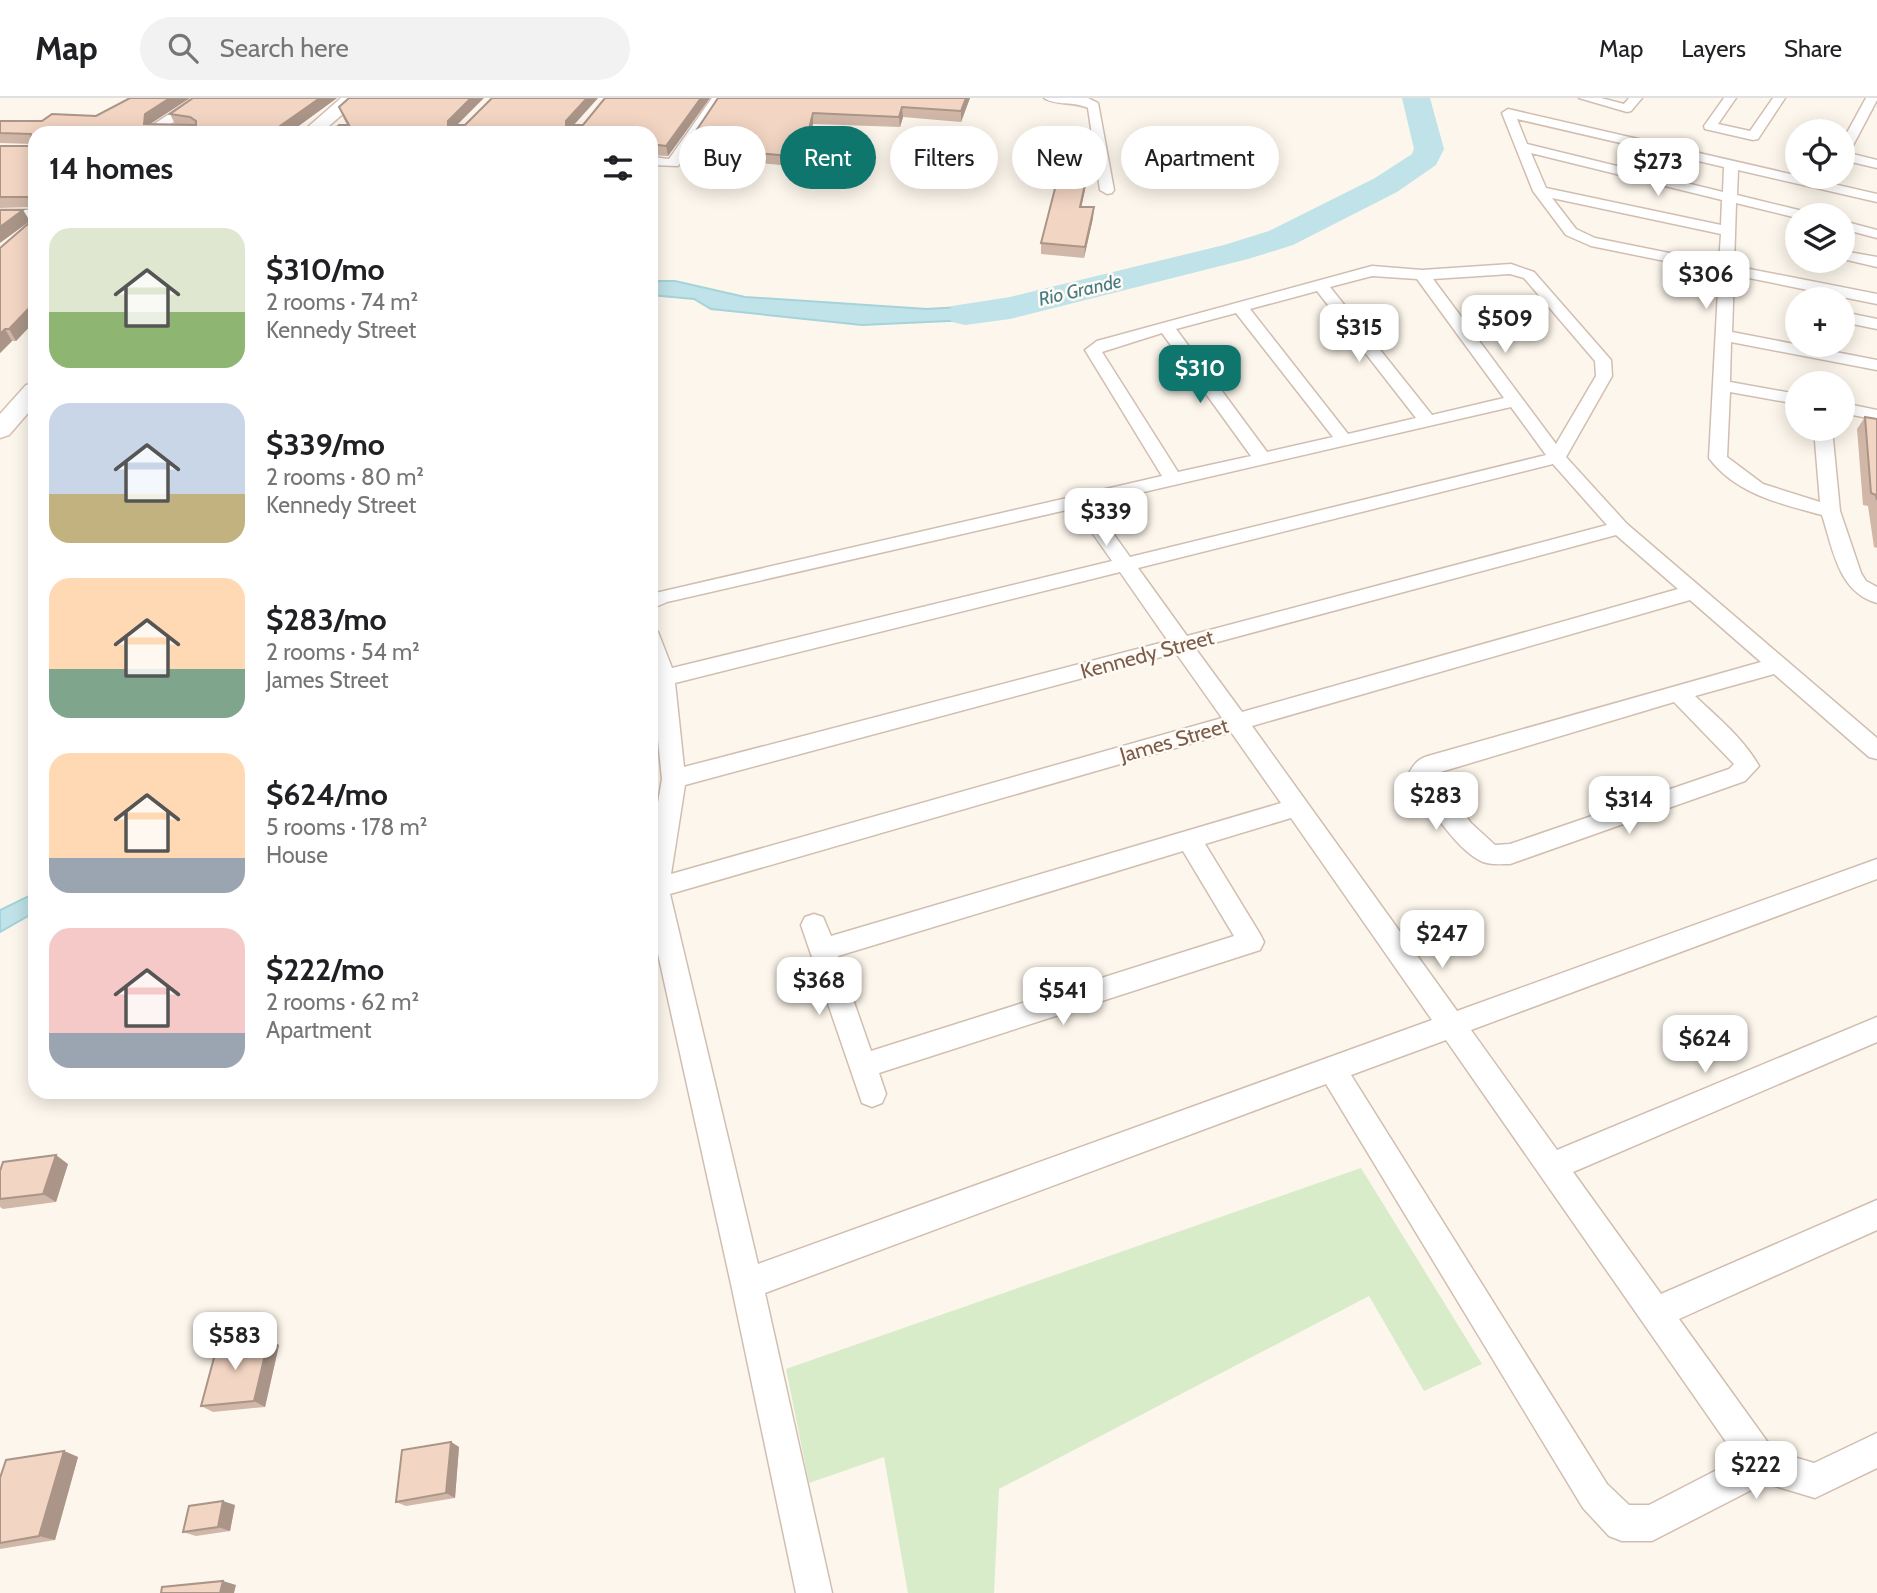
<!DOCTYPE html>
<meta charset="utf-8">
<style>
body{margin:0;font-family:Cabin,sans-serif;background:#f2f2f2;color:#202124;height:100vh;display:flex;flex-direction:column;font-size:26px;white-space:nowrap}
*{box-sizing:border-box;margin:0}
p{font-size:23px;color:#757577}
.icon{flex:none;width:38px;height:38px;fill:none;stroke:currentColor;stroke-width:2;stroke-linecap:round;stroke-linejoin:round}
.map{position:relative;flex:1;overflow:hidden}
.sheet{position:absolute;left:28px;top:28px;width:630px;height:973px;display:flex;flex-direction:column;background:#fff;border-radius:21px;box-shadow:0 4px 18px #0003}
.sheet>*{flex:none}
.guide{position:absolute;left:679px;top:28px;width:665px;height:63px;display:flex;gap:14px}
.buttons{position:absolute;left:1785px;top:21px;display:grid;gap:14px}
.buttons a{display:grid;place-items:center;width:70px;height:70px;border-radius:50%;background:#fff;box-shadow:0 4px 18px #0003;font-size:35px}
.price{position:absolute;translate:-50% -60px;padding:0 16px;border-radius:14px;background:#fff;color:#222;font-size:23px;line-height:46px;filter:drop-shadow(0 2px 4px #0008)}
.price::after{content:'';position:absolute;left:50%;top:42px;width:21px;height:16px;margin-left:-10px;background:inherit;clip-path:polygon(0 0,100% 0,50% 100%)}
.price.selected{background:#0f766e;color:#fff}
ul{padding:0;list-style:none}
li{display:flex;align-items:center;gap:21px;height:175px;padding:0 21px}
li span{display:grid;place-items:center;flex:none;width:196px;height:140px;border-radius:21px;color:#555}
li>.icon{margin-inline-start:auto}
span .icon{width:84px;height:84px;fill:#fffc;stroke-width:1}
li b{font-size:30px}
h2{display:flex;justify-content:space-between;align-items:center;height:84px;padding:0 21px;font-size:30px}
.chip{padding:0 24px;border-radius:32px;background:#fff;box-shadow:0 4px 18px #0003;font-size:24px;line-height:63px}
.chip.selected{background:#0f766e;color:#fff}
header{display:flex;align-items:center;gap:42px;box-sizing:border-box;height:98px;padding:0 35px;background:#fff;border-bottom:2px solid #e0e0e0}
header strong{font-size:33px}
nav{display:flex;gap:38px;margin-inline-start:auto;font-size:24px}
.search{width:490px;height:63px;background:#f2f2f2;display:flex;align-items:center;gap:18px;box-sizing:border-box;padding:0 24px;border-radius:38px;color:#757577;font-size:26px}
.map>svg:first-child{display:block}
.green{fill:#d8ecc9}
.water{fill:#bfe3e8;stroke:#a5d3da;stroke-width:2}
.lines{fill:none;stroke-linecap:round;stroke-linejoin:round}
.river{fill:#bfe3e8;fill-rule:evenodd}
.minor-casing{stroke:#d1beb0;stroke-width:3}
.secondary-casing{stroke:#d6c0b0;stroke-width:3}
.minor{fill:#fff;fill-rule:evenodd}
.secondary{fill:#fff;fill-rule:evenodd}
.wall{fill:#d1b7a8}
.shaded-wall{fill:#aa9588}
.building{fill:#f3d5c3;stroke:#aa9588;stroke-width:2}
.labels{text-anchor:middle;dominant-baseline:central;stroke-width:5;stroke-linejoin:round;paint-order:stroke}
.far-water-label{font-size:19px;font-style:italic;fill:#437c86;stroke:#fffaf3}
.street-label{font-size:21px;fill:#7a5c4d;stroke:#fffaf3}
</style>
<header>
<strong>Map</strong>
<div class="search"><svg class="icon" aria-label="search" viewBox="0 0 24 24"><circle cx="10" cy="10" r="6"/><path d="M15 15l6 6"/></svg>Search here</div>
<nav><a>Map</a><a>Layers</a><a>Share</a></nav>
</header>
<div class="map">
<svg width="1877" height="1495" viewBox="0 0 1877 1495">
<rect width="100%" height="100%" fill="#fdf6ec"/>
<!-- green -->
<path class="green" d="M 1361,1070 L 1482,1266 L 1424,1293 L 1369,1198 L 999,1391 L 994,1495 L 908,1495 L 884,1359 L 809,1385 L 786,1271 Z"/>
<!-- water -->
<path class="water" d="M 651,183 L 675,183 L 745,199 L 927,211 L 995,207 L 1037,196 L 1046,209 L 992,221 L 862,227 L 711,211 L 694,201 L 651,197 Z
M 35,795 L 35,814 L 0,834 L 0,812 Z"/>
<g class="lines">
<!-- river -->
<path class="river" d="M 1402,0 L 1430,0 L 1444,51 L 1436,67 L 1397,94 L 1293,147 L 1248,161 L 1010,221 L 965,227 L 952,224 L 947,216 L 952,208 L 1010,199 L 1224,147 L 1269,133 L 1375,80 L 1412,56 L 1414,51 Z"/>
<!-- minor casing -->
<g class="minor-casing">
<path id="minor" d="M 194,0 L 208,0 L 168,28 L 193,31 L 199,35 L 151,34 L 151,28 Z
M 712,0 L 724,0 L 678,68 L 651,67 L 651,59 L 669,61 Z
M 1044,0 L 1088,0 L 1098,5 L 1114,92 L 1112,95 L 1107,96 L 1100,92 L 1088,10 C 1074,3 1056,8 1044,0 Z
M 1579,0 L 1601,0 L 1624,6 L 1629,0 L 1642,0 L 1631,13 L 1627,14 Z
M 1724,0 L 1736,0 L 1718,26 L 1750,33 L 1773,0 L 1785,0 L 1758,41 L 1753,42 L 1705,31 L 1704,28 Z
M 1866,0 L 1877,0 L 1877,2 L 1849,55 L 1877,62 L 1877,70 L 1843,62 L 1843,42 Z
M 1508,11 L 1877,96 L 1877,104 L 1738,72 L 1737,97 L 1807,114 L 1809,117 L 1797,117 L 1797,120 L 1736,105 L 1734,168 L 1877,196 L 1877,206 L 1734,177 L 1732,234 L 1877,262 L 1877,272 L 1731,244 L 1730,284 L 1797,296 L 1797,306 L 1730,294 L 1727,359 L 1763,386 L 1820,404 L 1814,331 L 1832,331 L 1840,413 L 1861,475 L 1866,483 L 1877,489 L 1877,505 C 1838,494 1833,451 1822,417 C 1781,406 1736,396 1709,360 L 1719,174 L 1591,148 L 1566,137 L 1533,93 L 1502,15 ZM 1517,21 L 1724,69 L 1723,94 L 1527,46 ZM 1531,55 L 1722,102 L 1721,127 L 1546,90 ZM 1552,100 L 1721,136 L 1719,165 L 1595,140 L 1576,131 Z
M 314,28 L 345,31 L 351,35 L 309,35 L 309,29 Z
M 0,112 L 35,112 L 35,120 L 0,120 Z
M 1843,123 L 1877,132 L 1877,140 L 1843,131 Z
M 1843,153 L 1877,159 L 1877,169 L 1843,161 Z
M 1511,166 L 1534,174 L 1611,262 L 1612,278 L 1566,359 L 1627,426 L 1877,640 L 1877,661 L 1869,659 L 1774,576 L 1695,598 C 1718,620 1743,640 1759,668 L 1745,683 L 1510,766 C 1500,766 1492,767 1483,764 C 1455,752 1424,701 1409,675 C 1414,666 1418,661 1428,658 L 1761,564 L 1690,502 L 1252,628 L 1457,913 L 1877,761 L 1877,781 L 1471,932 L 1557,1052 L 1877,919 L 1877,944 L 1573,1074 L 1661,1196 L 1877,1102 L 1877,1132 L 1679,1221 L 1774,1353 L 1814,1365 L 1877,1335 L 1877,1370 L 1815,1400 L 1765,1385 L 1652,1443 L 1622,1443 L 1609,1438 L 1583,1410 L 1326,986 L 765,1195 L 832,1495 L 796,1495 L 731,1186 L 651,824 L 651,746 L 662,681 L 651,573 L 651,532 L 658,534 L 672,570 L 1112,463 L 1075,410 L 667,504 L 651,511 L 651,496 L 1162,378 L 1085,252 L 1097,243 L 1372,168 L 1422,172 ZM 1510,176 L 1524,180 L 1595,263 L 1596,278 L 1556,346 L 1433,181 ZM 1372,178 L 1417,181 L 1504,300 L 1432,317 L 1330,189 ZM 1317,193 L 1416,320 L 1348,336 L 1250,211 ZM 1236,215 L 1333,339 L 1267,354 L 1176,231 ZM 1162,235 L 1251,358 L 1178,374 L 1102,254 ZM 1511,309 L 1546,357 L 1130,459 L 1092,406 ZM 1553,366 L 1607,427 L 1187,538 L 1138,470 ZM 1616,437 L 1678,491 L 1242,614 L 1195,550 ZM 1120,474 L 1168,543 L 684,669 L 675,585 ZM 1176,555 L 1222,620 L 671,776 L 685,687 ZM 1674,604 L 1734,666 L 1729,671 L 1510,746 L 1495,747 L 1471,725 L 1434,676 ZM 1231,634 L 1281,705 L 831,838 L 823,819 L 814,816 L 805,819 L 801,827 L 862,1005 L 872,1009 L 882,1005 L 886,996 L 879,975 L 1260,852 L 1264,844 L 1260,836 L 1205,746 L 1291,720 L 1432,922 L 758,1166 L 670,796 ZM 1183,753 L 1234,838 L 871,953 L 838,858 ZM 1446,942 L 1738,1361 L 1649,1407 L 1629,1407 L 1607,1386 L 1351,977 Z
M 1843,214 L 1877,221 L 1877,231 L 1843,224 Z
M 1843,305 L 1877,312 L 1877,322 L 1843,315 Z"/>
</g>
<!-- secondary casing -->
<g class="secondary-casing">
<path id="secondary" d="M 341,0 L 361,0 L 321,35 L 301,35 Z
M 35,285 L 35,307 L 9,337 L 0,340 L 0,316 L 26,287 Z"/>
</g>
<!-- minor -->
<use href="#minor" class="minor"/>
<!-- secondary -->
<use href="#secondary" class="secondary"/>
</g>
<!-- wall -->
<path class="wall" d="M 130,0 L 190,0 L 150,26 L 175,26 L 170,16 L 337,0 L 289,35 L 35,35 L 35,223 L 16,243 L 12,243 L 0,255 L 0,150 L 30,124 L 31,109 L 0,110 L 0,48 L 29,48 L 32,46 L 0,45 L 0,23 L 42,23 L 96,18 Z
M 598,0 L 574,27 L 583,27 L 605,0 L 710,0 L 668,58 L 651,57 L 651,35 L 347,27 L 343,19 L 339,9 L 458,27 L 465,27 Z
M 718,0 L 970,0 L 961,24 L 903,19 L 900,29 L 813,26 L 802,69 L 748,64 L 745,68 L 737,67 L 734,72 L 701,69 L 701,66 L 683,65 L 682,54 Z
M 1086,87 L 1081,109 L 1093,120 L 1084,160 L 1041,156 L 1041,145 Z
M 1865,319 L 1877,321 L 1877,450 L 1874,449 L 1868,408 L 1863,407 L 1857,331 Z
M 68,1066 L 56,1104 L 3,1111 L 0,1109 L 0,1073 Z
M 279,1247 L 265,1309 L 213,1314 L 201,1308 Z
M 451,1344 L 459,1349 L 455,1400 L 406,1408 L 396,1404 Z
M 64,1353 L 78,1359 L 55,1442 L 0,1451 L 0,1380 Z
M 235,1407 L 230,1433 L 196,1438 L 183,1434 Z"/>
<!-- shaded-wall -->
<path class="shaded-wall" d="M 170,0 L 190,0 L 150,26 L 144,26 L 145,16 Z
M 320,0 L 337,0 L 289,35 L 270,35 Z
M 471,0 L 484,0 L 451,33 L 448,27 L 448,23 Z
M 587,0 L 598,0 L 568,33 L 566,23 Z
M 701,0 L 710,0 L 668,58 L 666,48 Z
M 966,0 L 970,0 L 961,24 L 961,13 Z
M 902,9 L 903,19 L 900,29 L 899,19 Z
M 813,15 L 813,26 L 802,69 L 802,59 Z
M 746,54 L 748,64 L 745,68 L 744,58 Z
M 735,57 L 737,67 L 734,72 L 733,61 Z
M 1087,77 L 1086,87 L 1079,120 L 1080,109 Z
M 1094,109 L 1093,120 L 1084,160 L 1085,149 Z
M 23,112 L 30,123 L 0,145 L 0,129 Z
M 35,204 L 35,223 L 16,243 L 9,231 Z
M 5,231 L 12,243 L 0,255 L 0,236 Z
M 56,1057 L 68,1066 L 56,1104 L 43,1096 Z
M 269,1240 L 279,1247 L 265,1309 L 254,1303 Z
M 451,1344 L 459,1349 L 455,1400 L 446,1395 Z
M 64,1353 L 78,1359 L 55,1442 L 39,1438 Z
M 223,1403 L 235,1407 L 230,1433 L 218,1429 Z
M 223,1483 L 236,1487 L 234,1495 L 220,1495 Z"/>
<!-- building -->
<path class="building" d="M 130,0 L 170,0 L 145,16 L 144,26 L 196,27 L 196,23 L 190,19 L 170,16 L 193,0 L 320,0 L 270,35 L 35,35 L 35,204 L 9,231 L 5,231 L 0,236 L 0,150 L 30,124 L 31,101 L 29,99 L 0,99 L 0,48 L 29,48 L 32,46 L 31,36 L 0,35 L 0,23 L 42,23 L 52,16 L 96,18 Z
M 349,0 L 471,0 L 448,23 L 448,27 L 465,27 L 492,0 L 587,0 L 566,23 L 566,27 L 583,27 L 605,0 L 701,0 L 666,48 L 651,46 L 651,35 L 330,35 L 339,27 L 349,27 L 339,9 Z
M 718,0 L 966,0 L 961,13 L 902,9 L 899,19 L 813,15 L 802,59 L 746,54 L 744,58 L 735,57 L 733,61 L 700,59 L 702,56 L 682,54 Z
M 1059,75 L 1087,77 L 1080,109 L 1094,109 L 1085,149 L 1041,145 Z
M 0,112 L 23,112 L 0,129 Z
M 1865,319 L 1877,321 L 1877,402 L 1876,397 L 1871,395 Z
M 56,1057 L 43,1096 L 0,1101 L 0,1073 L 3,1064 Z
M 269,1240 L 254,1303 L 201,1308 L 218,1245 Z
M 451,1344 L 446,1395 L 396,1404 L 402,1352 Z
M 64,1353 L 39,1438 L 0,1445 L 0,1380 L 6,1362 Z
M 223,1403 L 218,1429 L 183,1434 L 189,1408 Z
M 223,1483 L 220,1495 L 161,1495 L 162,1489 Z"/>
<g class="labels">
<!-- far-water labels -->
<g class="far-water-label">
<text transform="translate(1080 192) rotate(-13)">Rio Grande</text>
</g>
<!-- street labels -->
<g class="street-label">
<text transform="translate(1147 556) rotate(-15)">Kennedy Street</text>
<text transform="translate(1174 642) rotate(-16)">James Street</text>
</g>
</g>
</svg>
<div class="buttons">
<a><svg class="icon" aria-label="locate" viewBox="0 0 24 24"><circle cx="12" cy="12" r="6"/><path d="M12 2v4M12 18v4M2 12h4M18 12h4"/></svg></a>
<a><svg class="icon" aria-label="layers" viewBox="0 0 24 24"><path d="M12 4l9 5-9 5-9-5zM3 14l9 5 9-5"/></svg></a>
<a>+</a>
<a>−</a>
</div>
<b class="price" style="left:1658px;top:100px">$273</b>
<b class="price" style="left:1706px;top:213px">$306</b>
<b class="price" style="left:1505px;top:257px">$509</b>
<b class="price" style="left:1359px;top:266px">$315</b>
<b class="price selected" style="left:1200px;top:307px">$310</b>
<b class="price" style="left:1106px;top:450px">$339</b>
<b class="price" style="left:1436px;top:734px">$283</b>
<b class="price" style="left:1629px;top:738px">$314</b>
<b class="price" style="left:1442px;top:872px">$247</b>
<b class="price" style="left:819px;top:919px">$368</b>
<b class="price" style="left:1063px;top:929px">$541</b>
<b class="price" style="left:1705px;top:977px">$624</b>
<b class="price" style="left:235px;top:1274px">$583</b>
<b class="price" style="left:1756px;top:1403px">$222</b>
<div class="guide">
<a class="chip">Buy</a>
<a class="chip selected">Rent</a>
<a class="chip">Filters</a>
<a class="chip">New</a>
<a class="chip">Apartment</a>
</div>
<section class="sheet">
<h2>14 homes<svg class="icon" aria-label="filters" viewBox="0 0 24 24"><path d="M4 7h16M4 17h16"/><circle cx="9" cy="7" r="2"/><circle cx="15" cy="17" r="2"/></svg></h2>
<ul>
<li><span style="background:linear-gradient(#dfe7d0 60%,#8fb573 0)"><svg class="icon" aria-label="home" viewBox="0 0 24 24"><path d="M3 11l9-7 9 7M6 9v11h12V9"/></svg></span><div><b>$310/mo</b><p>2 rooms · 74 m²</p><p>Kennedy Street</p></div></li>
<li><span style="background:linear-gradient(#c9d6e8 65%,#c2b280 0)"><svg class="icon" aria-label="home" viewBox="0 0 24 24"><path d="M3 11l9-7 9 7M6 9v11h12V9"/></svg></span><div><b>$339/mo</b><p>2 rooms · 80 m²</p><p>Kennedy Street</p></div></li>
<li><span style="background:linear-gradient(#ffd9b3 65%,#7fa58c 0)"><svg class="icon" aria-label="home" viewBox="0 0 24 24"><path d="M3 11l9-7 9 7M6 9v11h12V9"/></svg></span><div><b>$283/mo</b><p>2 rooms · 54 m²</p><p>James Street</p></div></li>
<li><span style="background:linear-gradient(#ffd9b3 75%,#9aa5b1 0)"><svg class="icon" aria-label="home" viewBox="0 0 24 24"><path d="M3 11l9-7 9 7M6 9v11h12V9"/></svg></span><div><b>$624/mo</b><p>5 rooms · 178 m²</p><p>House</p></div></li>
<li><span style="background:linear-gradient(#f6c9c9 75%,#9aa5b1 0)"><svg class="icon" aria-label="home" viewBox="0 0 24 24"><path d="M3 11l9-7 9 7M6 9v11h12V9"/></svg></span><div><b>$222/mo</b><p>2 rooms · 62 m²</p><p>Apartment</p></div></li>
</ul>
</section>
</div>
